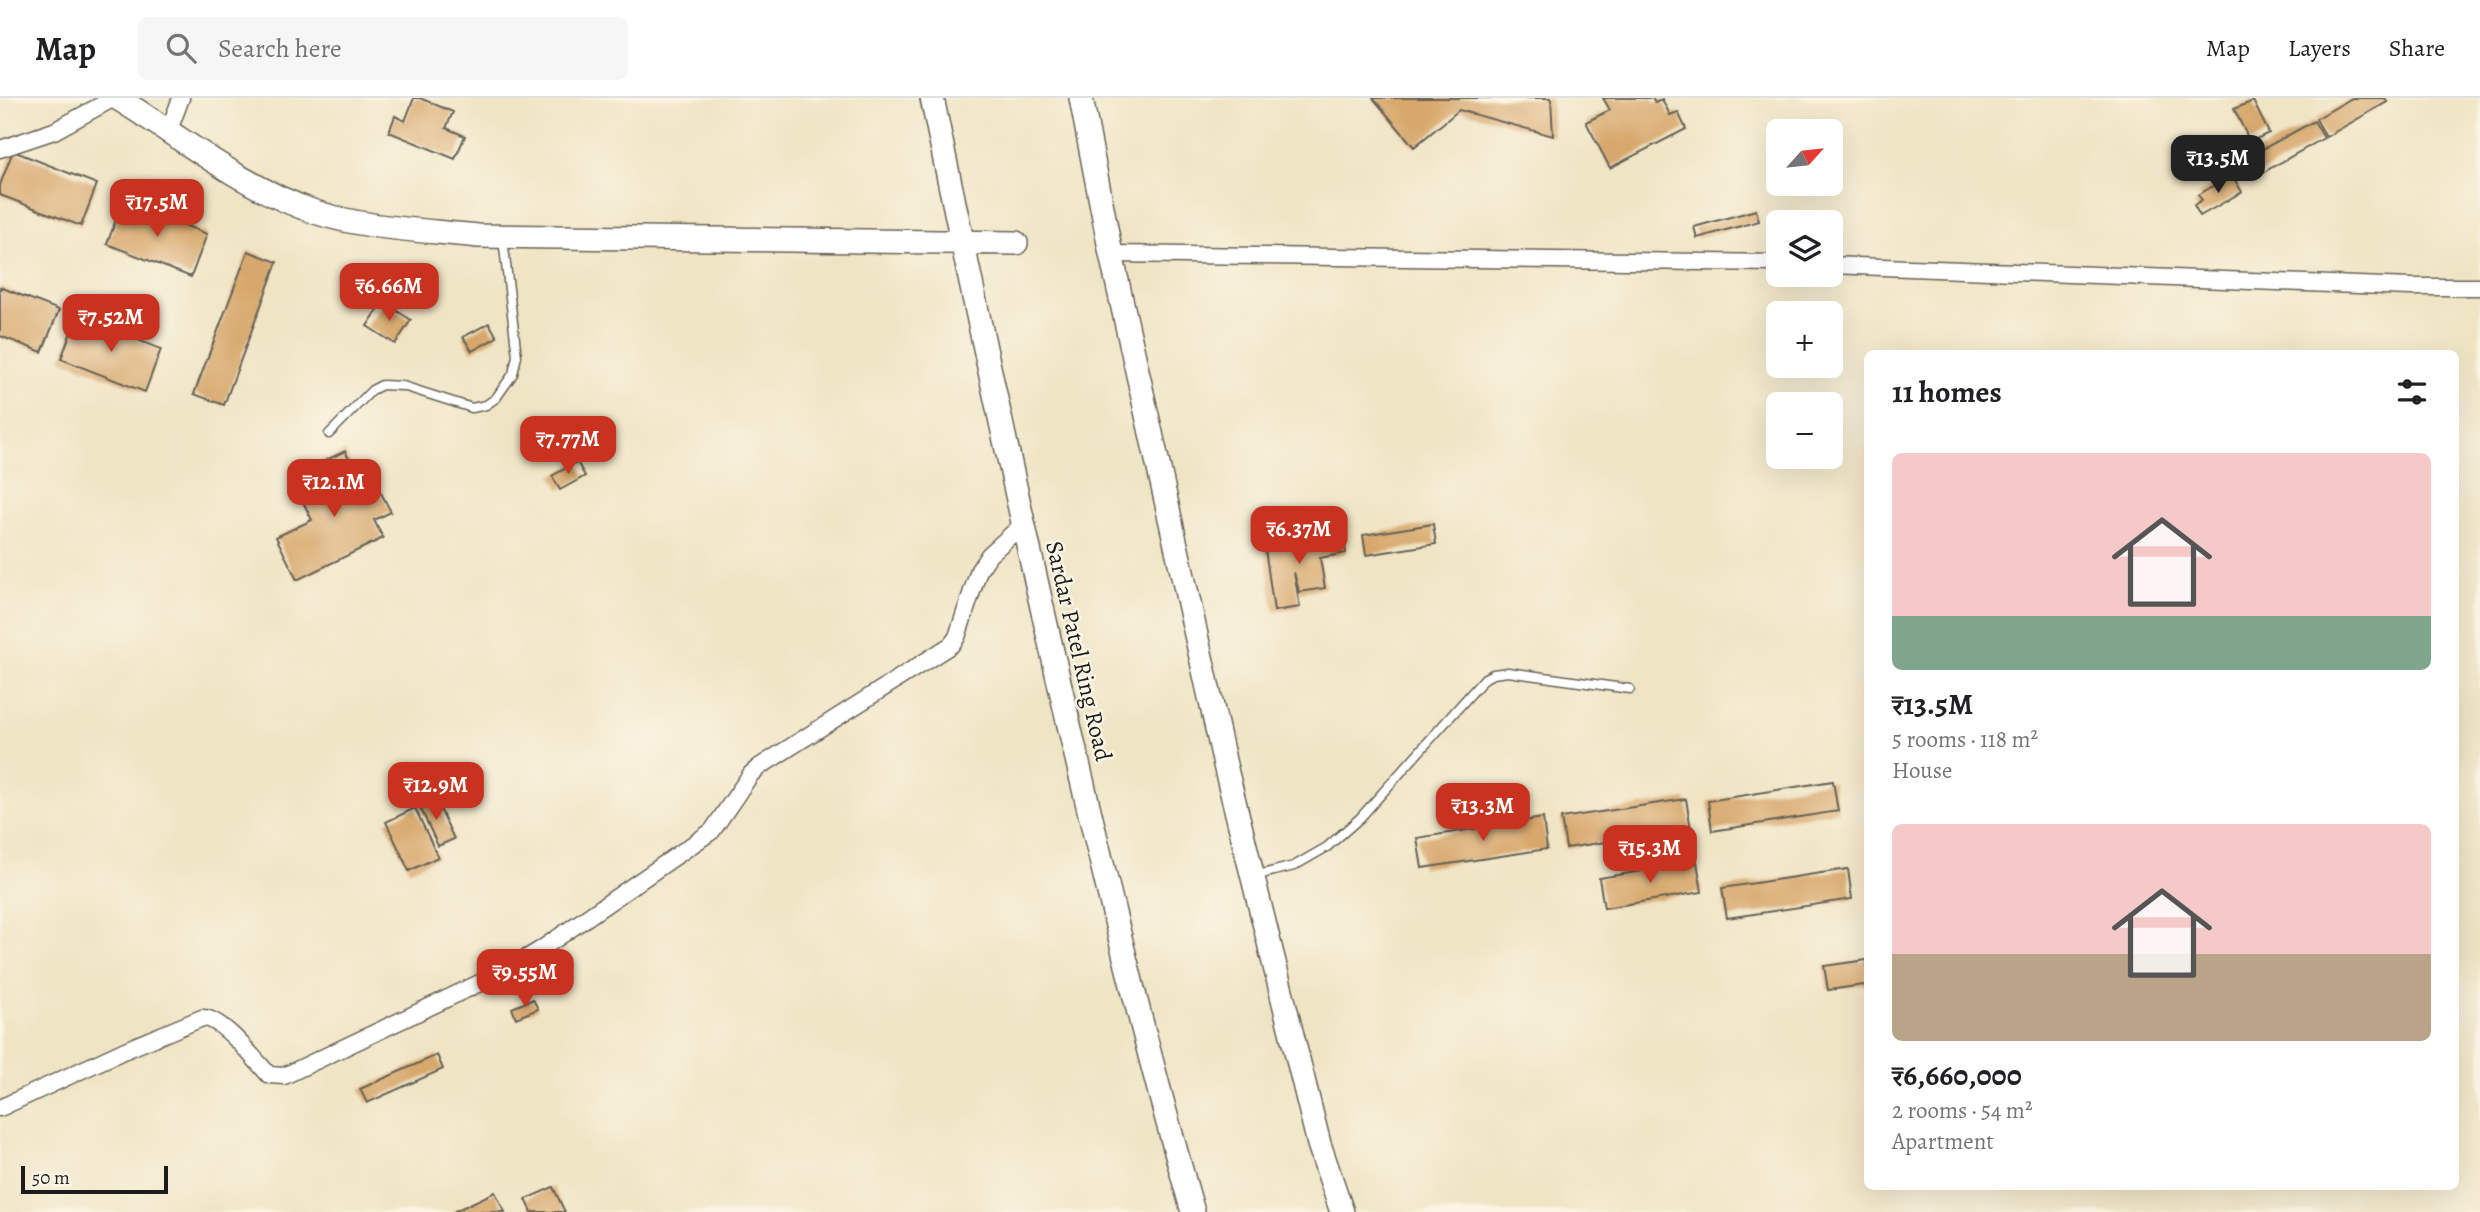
<!DOCTYPE html>
<meta charset="utf-8">
<style>
body{margin:0;font-family:Alegreya,serif;background:#f6f6f6;color:#202124;height:100vh;display:flex;flex-direction:column;font-size:26px;white-space:nowrap}
*{box-sizing:border-box;margin:0}
p{font-size:23px;color:#757577}
.icon{flex:none;width:38px;height:38px;fill:none;stroke:currentColor;stroke-width:2;stroke-linecap:round;stroke-linejoin:round}
.map{position:relative;flex:1;overflow:hidden}
.sheet{position:absolute;left:1864px;top:252px;width:595px;height:840px;display:flex;flex-direction:column;background:#fff;border-radius:10px;box-shadow:0 7px 28px #0002}
.sheet>*{flex:none}
.needle{width:46px;rotate:63deg}
.fabs{position:absolute;left:1766px;top:21px;display:grid;gap:14px}
.fabs a{display:grid;place-items:center;width:77px;height:77px;border-radius:10px;background:#fff;box-shadow:0 7px 28px #0002;font-size:35px}
.scale{position:absolute;left:21px;bottom:18px;width:147px;box-sizing:border-box;padding-left:7px;border:4px solid #1c1c1c;border-top:0;font-size:19px;line-height:24px;white-space:nowrap;color:#1c1c1c;-webkit-text-stroke:5px #fcf5e5;paint-order:stroke}
.price{position:absolute;translate:-50% -60px;padding:0 16px;border-radius:14px;background:#c8321e;color:#fff;font-size:23px;line-height:46px;filter:drop-shadow(0 2px 4px #0008)}
.price::after{content:'';position:absolute;left:50%;top:42px;width:21px;height:16px;margin-left:-10px;background:inherit;clip-path:polygon(0 0,100% 0,50% 100%)}
.price.active{background:#222;color:#fff}
ul{padding:0;list-style:none}
li{display:grid;align-content:center;gap:14px;height:371px;padding:0 28px}
li span{display:grid;place-items:center;height:217px;border-radius:10px;color:#555}
li>.icon{margin-inline-start:auto}
span .icon{width:126px;height:126px;fill:#fffc;stroke-width:1}
li b{font-size:30px}
h2{display:flex;justify-content:space-between;align-items:center;height:84px;padding:0 28px;font-size:30px}
header{display:flex;align-items:center;gap:42px;box-sizing:border-box;height:98px;padding:0 35px;background:#fff;border-bottom:2px solid #e0e0e0}
header strong{font-size:33px}
nav{display:flex;gap:38px;margin-inline-start:auto;font-size:24px}
.search{width:490px;height:63px;background:#f6f6f6;display:flex;align-items:center;gap:18px;box-sizing:border-box;padding:0 24px;border-radius:10px;color:#757577;font-size:26px}
.map>svg:first-child{display:block}
.building{fill:#d7a76c}
.lines{fill:none;stroke-linecap:round;stroke-linejoin:round}
.lane-casing{stroke:#666257;stroke-width:11}
.street-casing{stroke:#666257;stroke-width:19}
.secondary-casing{stroke:#666257;stroke-width:26}
.lane{stroke:#fff;stroke-width:8}
.street{stroke:#fff;stroke-width:16}
.secondary{stroke:#fff;stroke-width:23}
.labels{text-anchor:middle;dominant-baseline:central;stroke-width:5;stroke-linejoin:round;paint-order:stroke}
.street-label{font-size:24px;fill:#1c1c1c;stroke:#fcf5e5}
</style>
<header>
<strong>Map</strong>
<div class="search"><svg class="icon" aria-label="search" viewBox="0 0 24 24"><circle cx="10" cy="10" r="6"/><path d="M15 15l6 6"/></svg>Search here</div>
<nav><a>Map</a><a>Layers</a><a>Share</a></nav>
</header>
<div class="map">
<svg width="2480" height="1114" viewBox="0 0 2480 1114">
<rect width="100%" height="100%" fill="#fcf5e5"/>
<filter id="ink" filterUnits="userSpaceOnUse"><feTurbulence type="fractalNoise" baseFrequency=".0143" numOctaves="2"/><feDisplacementMap in="SourceGraphic" scale="14" xChannelSelector="R" yChannelSelector="G"/><feConvolveMatrix kernelMatrix="1 2 1 2 8 2 1 2 1" color-interpolation-filters="sRGB"/></filter>
<filter id="wash" filterUnits="userSpaceOnUse"><feTurbulence type="fractalNoise" baseFrequency=".00686" numOctaves="4" result="noise"/><feDisplacementMap in="SourceGraphic" scale="28" xChannelSelector="R" yChannelSelector="G"/><feGaussianBlur stdDeviation="1.57" result="paint"/><feColorMatrix in="noise" values="0 0 0 0 0 0 0 0 0 0 0 0 0 0 0 0 0 1.4 0 .05"/><feComposite in="paint" operator="in"/></filter>
<g filter="url(#wash)">
<rect width="100%" height="100%" fill="#efe4c4"/>
<g id="blocks">
<!-- building -->
<path class="building" d="M 414,0 L 420,0 L 453,14 L 446,30 L 465,38 L 455,61 L 389,34 L 395,18 L 405,23 Z
M 1373,0 L 1551,0 L 1553,38 L 1459,12 L 1414,49 Z
M 1603,0 L 1652,0 L 1655,5 L 1662,1 L 1670,17 L 1678,14 L 1686,31 L 1610,70 L 1586,24 L 1610,12 Z
M 2352,0 L 2385,0 L 2387,4 L 2326,39 L 2316,21 Z
M 2253,3 L 2269,35 L 2250,44 L 2234,11 Z
M 2314,23 L 2324,40 L 2262,75 L 2252,57 Z
M 13,53 L 97,86 L 81,128 L 0,97 L 0,87 Z
M 2232,77 L 2242,94 L 2200,118 L 2194,107 L 2202,102 L 2198,97 Z
M 123,103 L 207,136 L 191,179 L 107,146 Z
M 1756,112 L 1759,123 L 1697,140 L 1694,129 Z
M 248,153 L 277,164 L 224,307 L 194,296 Z
M 0,189 L 59,212 L 42,254 L 0,238 Z
M 383,204 L 411,222 L 395,246 L 367,228 Z
M 77,218 L 161,251 L 145,294 L 61,261 Z
M 489,225 L 497,239 L 472,253 L 463,239 Z
M 592,325 L 598,342 L 578,349 L 572,332 Z
M 345,353 L 368,399 L 380,393 L 391,414 L 374,422 L 383,440 L 297,482 L 276,439 L 312,422 L 300,398 L 323,386 L 314,368 Z
M 577,364 L 585,378 L 560,392 L 552,378 Z
M 1433,426 L 1436,446 L 1366,457 L 1363,437 Z
M 1343,434 L 1346,455 L 1320,460 L 1325,490 L 1299,494 L 1294,474 L 1300,509 L 1274,513 L 1264,444 Z
M 1833,683 L 1838,713 L 1712,733 L 1708,703 Z
M 435,700 L 454,741 L 438,748 L 419,707 Z
M 1686,701 L 1691,731 L 1566,750 L 1561,720 Z
M 415,710 L 438,759 L 409,773 L 386,724 Z
M 1543,720 L 1547,751 L 1422,770 L 1417,740 Z
M 1697,764 L 1702,794 L 1604,810 L 1599,780 Z
M 1848,771 L 1852,801 L 1727,820 L 1722,790 Z
M 1867,862 L 1867,889 L 1863,887 L 1828,892 L 1824,868 Z
M 533,901 L 538,911 L 516,920 L 512,910 Z
M 437,957 L 443,971 L 367,1005 L 360,991 Z
M 553,1089 L 565,1114 L 532,1114 L 526,1101 Z
M 495,1094 L 505,1114 L 453,1114 Z"/>
</g>
</g>
<g filter="url(#ink)">
<use href="#blocks" fill-opacity="0" stroke="#666257" stroke-width="2"/>
<g class="lines">
<!-- lane casing -->
<g class="lane-casing">
<path id="lane" d="M 329,336 L 372,292 L 382,287 L 403,288 L 472,310 L 486,307 L 496,300 L 513,276 L 517,258 L 503,141
M 1254,778 L 1294,768 L 1327,749 L 1360,720 L 1485,580 L 1493,576 L 1508,574 L 1630,591"/>
</g>
<!-- street casing -->
<g class="street-casing">
<path id="street" d="M 169,32 L 181,0
M 0,51 L 54,33 L 114,0
M 1111,156 L 1778,165
M 1830,167 L 2411,189 L 2480,189
M 0,1010 L 123,953 L 202,920 C 221,918 256,963 269,977 L 284,978 L 505,873 L 540,852 L 712,733 L 751,676 L 759,669 L 951,547 L 957,539 L 979,472 L 989,457 L 1022,427"/>
</g>
<!-- secondary casing -->
<g class="secondary-casing">
<path id="secondary" d="M 117,0 C 181,39 243,90 315,114 C 366,131 425,132 478,138 L 1016,145
M 932,0 C 979,225 1027,450 1080,674 C 1115,821 1151,969 1193,1114
M 1081,0 L 1111,156 L 1226,671 L 1319,1046 L 1342,1114"/>
</g>
<!-- lane -->
<use href="#lane" class="lane"/>
<!-- street -->
<use href="#street" class="street"/>
<!-- secondary -->
<use href="#secondary" class="secondary"/>
</g>
</g>
<g class="labels">
<!-- street labels -->
<g class="street-label">
<text transform="translate(1079 553) rotate(77)">Sardar Patel Ring Road</text>
</g>
</g>
</svg>
<div class="fabs">
<a><svg class="needle" viewBox="-14 -14 28 28"><path d="M0-13l5 13h-10z" fill="#e53935"/><path d="M0 13l5-13h-10z" fill="#757577"/></svg></a>
<a><svg class="icon" aria-label="layers" viewBox="0 0 24 24"><path d="M12 4l9 5-9 5-9-5zM3 14l9 5 9-5"/></svg></a>
<a>+</a>
<a>−</a>
</div>
<div class="scale">50 m</div>
<b class="price active" style="left:2218px;top:97px">₹13.5M</b>
<b class="price" style="left:157px;top:141px">₹17.5M</b>
<b class="price" style="left:389px;top:225px">₹6.66M</b>
<b class="price" style="left:111px;top:256px">₹7.52M</b>
<b class="price" style="left:568px;top:378px">₹7.77M</b>
<b class="price" style="left:334px;top:421px">₹12.1M</b>
<b class="price" style="left:1299px;top:468px">₹6.37M</b>
<b class="price" style="left:436px;top:724px">₹12.9M</b>
<b class="price" style="left:1483px;top:745px">₹13.3M</b>
<b class="price" style="left:1650px;top:787px">₹15.3M</b>
<b class="price" style="left:525px;top:911px">₹9.55M</b>
<section class="sheet">
<h2>11 homes<svg class="icon" aria-label="filters" viewBox="0 0 24 24"><path d="M4 7h16M4 17h16"/><circle cx="9" cy="7" r="2"/><circle cx="15" cy="17" r="2"/></svg></h2>
<ul>
<li><span style="background:linear-gradient(#f6c9c9 75%,#7fa58c 0)"><svg class="icon" aria-label="home" viewBox="0 0 24 24"><path d="M3 11l9-7 9 7M6 9v11h12V9"/></svg></span><div><b>₹13.5M</b><p>5 rooms · 118 m²</p><p>House</p></div></li>
<li><span style="background:linear-gradient(#f6c9c9 60%,#b9a48a 0)"><svg class="icon" aria-label="home" viewBox="0 0 24 24"><path d="M3 11l9-7 9 7M6 9v11h12V9"/></svg></span><div><b>₹6,660,000</b><p>2 rooms · 54 m²</p><p>Apartment</p></div></li>
</ul>
</section>
</div>
